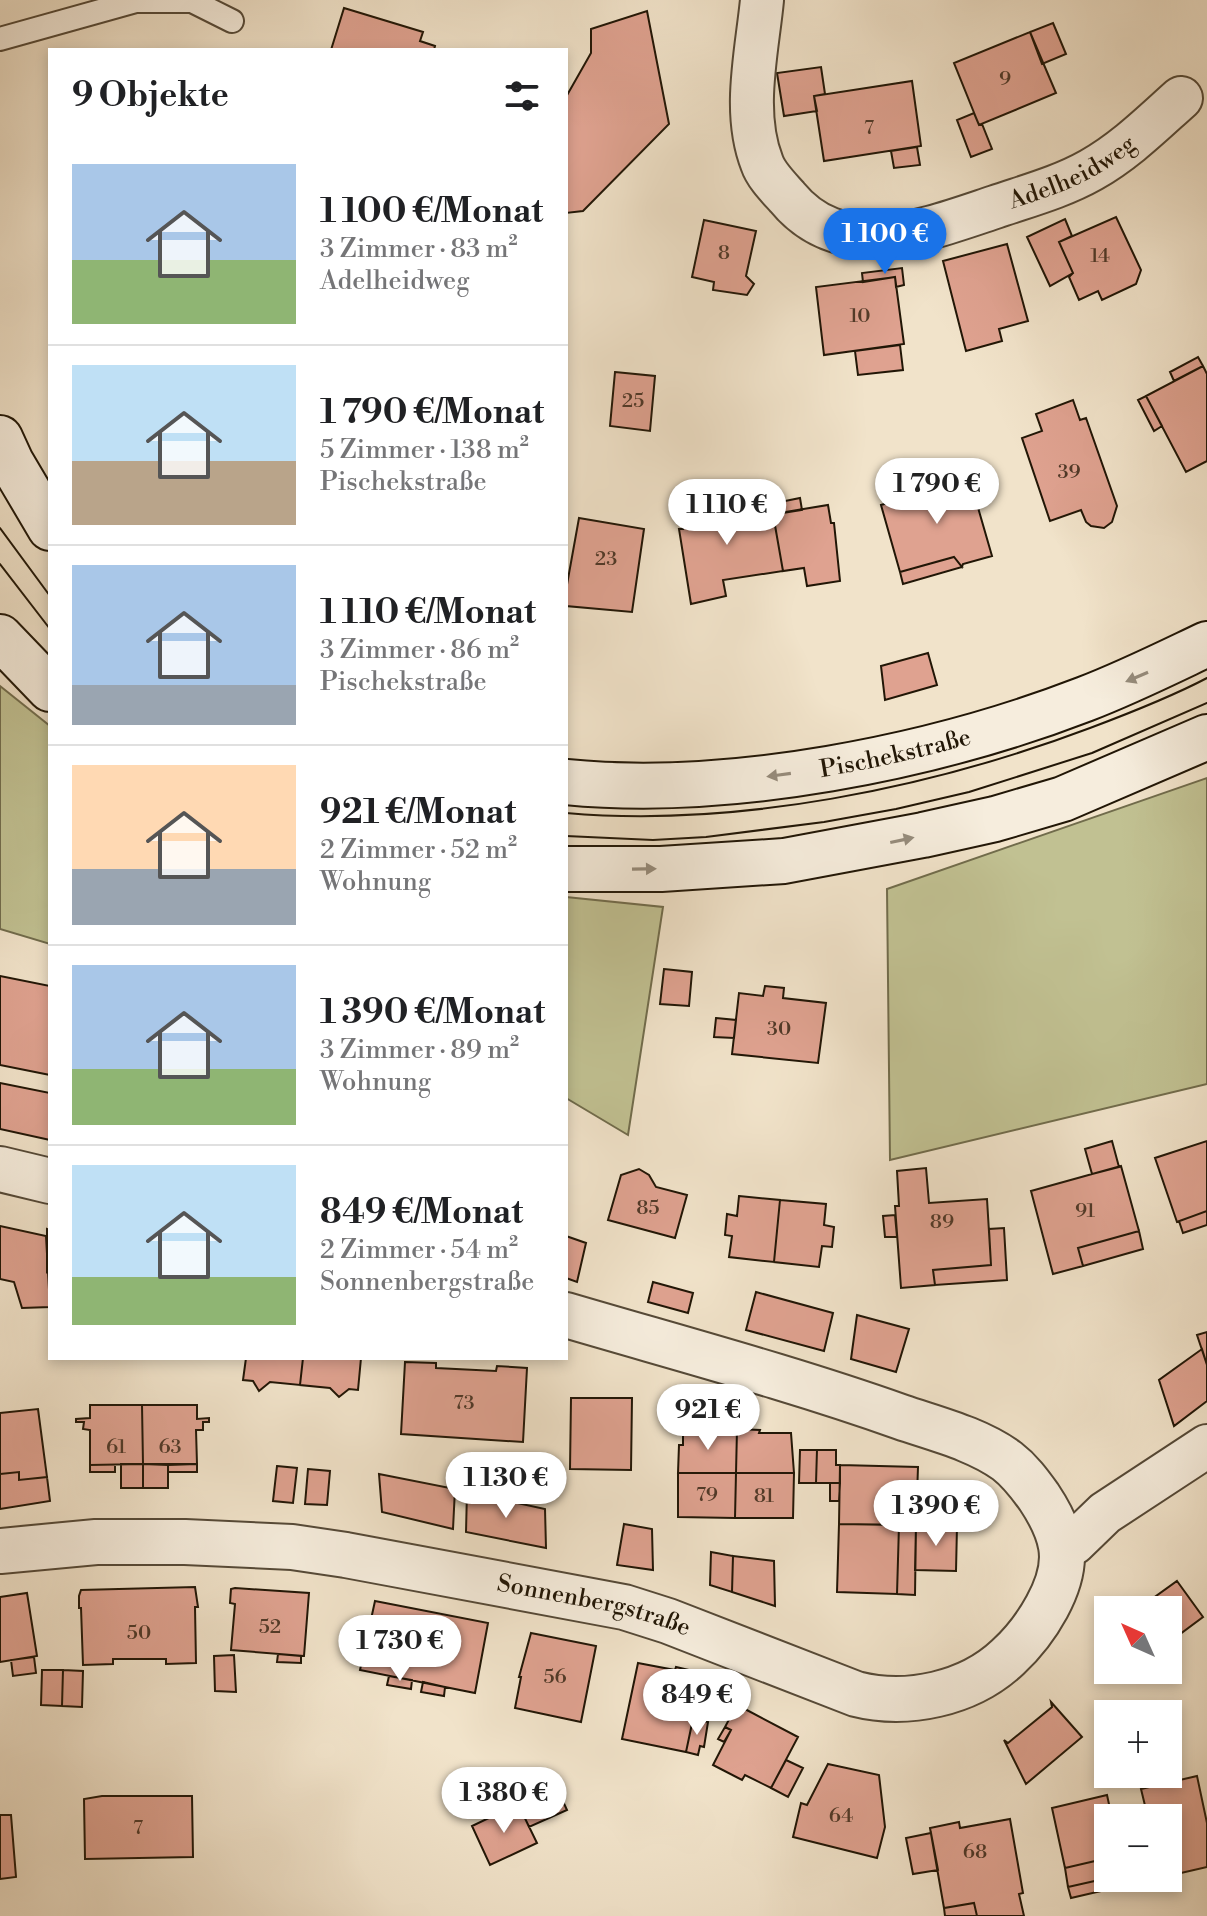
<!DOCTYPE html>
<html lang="de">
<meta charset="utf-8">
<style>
body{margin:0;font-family:"Libre Bodoni",serif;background:#f2f2f2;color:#202124;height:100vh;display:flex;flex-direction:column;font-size:30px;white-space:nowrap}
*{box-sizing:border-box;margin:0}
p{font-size:26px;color:#757577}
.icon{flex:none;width:44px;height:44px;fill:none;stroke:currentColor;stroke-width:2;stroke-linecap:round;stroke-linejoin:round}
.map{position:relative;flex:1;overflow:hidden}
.sheet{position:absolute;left:48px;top:48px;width:520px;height:1312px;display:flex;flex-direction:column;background:#fff;border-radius:0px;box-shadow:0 4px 12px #0003}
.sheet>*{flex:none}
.needle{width:52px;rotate:315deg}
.buttons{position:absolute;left:1094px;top:1596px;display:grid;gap:16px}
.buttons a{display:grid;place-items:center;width:88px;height:88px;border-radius:0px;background:#fff;box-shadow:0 4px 12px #0003;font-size:40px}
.price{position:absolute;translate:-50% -68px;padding:0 18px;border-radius:28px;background:#fff;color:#222;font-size:26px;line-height:52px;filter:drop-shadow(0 2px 4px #0008)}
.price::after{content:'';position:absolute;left:50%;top:48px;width:24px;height:18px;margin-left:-12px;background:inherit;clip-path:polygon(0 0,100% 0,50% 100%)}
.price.selected{background:#1a73e8;color:#fff}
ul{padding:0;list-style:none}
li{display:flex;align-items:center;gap:24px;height:200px;padding:0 24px}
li+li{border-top:2px solid #e0e0e0}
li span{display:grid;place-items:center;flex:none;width:224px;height:160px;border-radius:0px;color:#555}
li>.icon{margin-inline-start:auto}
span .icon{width:96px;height:96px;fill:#fffc;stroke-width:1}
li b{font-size:34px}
h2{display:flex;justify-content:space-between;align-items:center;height:96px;padding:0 24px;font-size:34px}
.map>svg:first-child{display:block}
.green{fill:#c1c192;stroke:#716c4c;stroke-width:2}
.building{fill:#dfa290;stroke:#211606;stroke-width:2}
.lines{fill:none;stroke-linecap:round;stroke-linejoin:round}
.service-casing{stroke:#554937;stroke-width:26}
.minor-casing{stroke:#554937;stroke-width:46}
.tertiary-casing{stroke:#554937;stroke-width:48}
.secondary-casing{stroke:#211606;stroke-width:48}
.service{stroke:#f6eddd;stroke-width:22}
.minor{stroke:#f6eddd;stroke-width:42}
.tertiary{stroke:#f6eddd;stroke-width:44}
.secondary{stroke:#f6eddd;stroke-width:44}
.tram{stroke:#211606;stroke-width:2}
.oneway{fill:#968c7c}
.labels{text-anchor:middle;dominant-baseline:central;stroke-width:7;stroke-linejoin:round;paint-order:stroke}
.number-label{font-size:20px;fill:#503928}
.street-label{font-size:24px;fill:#211606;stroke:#f6eddd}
</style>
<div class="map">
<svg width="1207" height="1916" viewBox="0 0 1207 1916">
<rect width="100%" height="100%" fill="#f1e3ca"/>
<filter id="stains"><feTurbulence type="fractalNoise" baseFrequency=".0025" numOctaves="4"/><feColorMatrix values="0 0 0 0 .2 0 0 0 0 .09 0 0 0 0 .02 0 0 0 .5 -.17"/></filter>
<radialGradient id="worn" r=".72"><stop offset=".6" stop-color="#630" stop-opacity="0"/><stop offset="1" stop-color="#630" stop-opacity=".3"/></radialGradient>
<!-- green -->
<path class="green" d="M 0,686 L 50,726 L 50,944 L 0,929 Z
M 1207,778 L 1207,1084 L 890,1160 L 887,889 Z
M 566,897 L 663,907 L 628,1135 L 566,1098 Z"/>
<!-- building -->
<path class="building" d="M 344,8 L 423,32 L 420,41 L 435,46 L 434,50 L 331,50 Z
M 647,11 L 669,124 L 583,211 L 566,213 L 566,97 L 591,53 L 591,29 Z
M 1053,23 L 1066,54 L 1042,64 L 1030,32 Z
M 1030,32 L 1056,93 L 979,125 L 954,63 Z
M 821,67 L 825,94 L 814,96 L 817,111 L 784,116 L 777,73 Z
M 912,81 L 921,146 L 824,161 L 814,96 Z
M 974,113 L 979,125 L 982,124 L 992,149 L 971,157 L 957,120 Z
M 917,147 L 920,165 L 894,168 L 891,151 Z
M 1116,217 L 1141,270 L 1136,284 L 1102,300 L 1098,291 L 1079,300 L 1069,277 L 1073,273 L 1059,242 Z
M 1065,219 L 1072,236 L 1059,242 L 1073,273 L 1050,286 L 1027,237 Z
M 704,220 L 756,231 L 746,276 L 754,284 L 747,295 L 713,290 L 714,282 L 692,277 Z
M 1007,244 L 1028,321 L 999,329 L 1002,341 L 966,351 L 943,261 Z
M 902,268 L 904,285 L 896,287 L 895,277 L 863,282 L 862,273 Z
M 895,277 L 904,344 L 824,355 L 816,287 Z
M 900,345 L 903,370 L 858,375 L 855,351 Z
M 1198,357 L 1203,366 L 1174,381 L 1170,372 Z
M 1203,366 L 1207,374 L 1207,461 L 1186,472 L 1146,396 Z
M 615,372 L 655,376 L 650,431 L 610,426 Z
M 1146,396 L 1162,426 L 1154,431 L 1138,400 Z
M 1073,400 L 1080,420 L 1086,418 L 1117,506 L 1112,522 L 1104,528 L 1091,526 L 1086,522 L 1081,510 L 1050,521 L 1022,438 L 1042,431 L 1036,414 Z
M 968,473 L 992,556 L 963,564 L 962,567 L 954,557 L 900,572 L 881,505 L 946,486 L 944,480 Z
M 779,494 L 782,513 L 773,514 L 770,495 Z
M 770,495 L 773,514 L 763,516 L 760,497 Z
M 745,496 L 748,519 L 773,514 L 783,571 L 723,580 L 726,596 L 691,604 L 679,529 L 683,529 L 681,516 L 709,511 L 708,501 Z
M 800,498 L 802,510 L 782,513 L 780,502 Z
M 828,505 L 831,523 L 834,523 L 840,581 L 807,586 L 804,568 L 783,571 L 773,514 Z
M 579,518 L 644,529 L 632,612 L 566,606 L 566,590 Z
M 954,557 L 962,567 L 903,584 L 900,572 Z
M 928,653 L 937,685 L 885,700 L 881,666 Z
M 664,969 L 692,972 L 689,1006 L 660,1004 Z
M 0,976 L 50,986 L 50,1075 L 0,1065 Z
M 765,986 L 784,988 L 783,998 L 826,1003 L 818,1063 L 732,1054 L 739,993 L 763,996 Z
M 716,1018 L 736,1020 L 734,1038 L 714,1037 Z
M 0,1083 L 50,1093 L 50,1140 L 0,1129 Z
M 1112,1141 L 1119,1167 L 1092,1174 L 1085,1149 Z
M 1207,1141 L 1207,1211 L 1177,1222 L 1155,1158 Z
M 1121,1166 L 1139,1231 L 1078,1248 L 1083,1266 L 1053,1274 L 1031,1191 Z
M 926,1168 L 929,1203 L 987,1199 L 991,1265 L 933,1270 L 935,1285 L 901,1288 L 895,1206 L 899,1206 L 897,1171 Z
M 639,1169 L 649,1175 L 656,1187 L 687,1195 L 675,1238 L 608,1220 L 621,1175 Z
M 739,1196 L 780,1200 L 774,1262 L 729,1257 L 732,1236 L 725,1235 L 727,1214 L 737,1216 Z
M 780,1200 L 826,1204 L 824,1225 L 834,1227 L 832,1247 L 822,1246 L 819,1267 L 774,1262 Z
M 1207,1211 L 1207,1225 L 1183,1233 L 1179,1221 Z
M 895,1215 L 897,1237 L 885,1237 L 883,1216 Z
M 0,1226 L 46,1236 L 50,1307 L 22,1308 L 14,1282 L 0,1279 Z
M 1004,1228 L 1007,1280 L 935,1285 L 933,1270 L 991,1265 L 989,1229 Z
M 47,1229 L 50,1230 L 50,1283 L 49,1271 L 47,1272 Z
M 1139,1231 L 1143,1249 L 1083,1266 L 1078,1248 Z
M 566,1236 L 586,1243 L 577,1282 L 566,1278 Z
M 653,1282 L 693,1293 L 688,1313 L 648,1302 Z
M 756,1292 L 833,1313 L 824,1351 L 746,1330 Z
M 857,1315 L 909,1329 L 896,1372 L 851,1359 Z
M 1207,1332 L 1207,1365 L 1197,1335 Z
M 1202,1349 L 1207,1365 L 1207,1401 L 1174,1426 L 1159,1380 Z
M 246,1358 L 303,1358 L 300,1385 L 270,1382 L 259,1391 L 253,1381 L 243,1380 Z
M 303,1358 L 361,1358 L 358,1390 L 349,1389 L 339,1397 L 330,1388 L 300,1385 Z
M 405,1362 L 436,1363 L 436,1368 L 496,1371 L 497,1366 L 527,1368 L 523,1442 L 401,1434 Z
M 571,1398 L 632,1398 L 631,1470 L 570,1469 Z
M 90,1405 L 142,1405 L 143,1464 L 90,1465 L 90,1430 L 83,1429 L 84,1422 L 76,1422 L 76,1419 L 90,1418 Z
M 142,1405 L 197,1405 L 197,1419 L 209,1418 L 209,1422 L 203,1422 L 203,1430 L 196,1430 L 197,1464 L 143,1464 Z
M 38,1409 L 47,1477 L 19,1480 L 19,1472 L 0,1474 L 0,1413 Z
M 715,1429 L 737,1429 L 736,1473 L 678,1473 L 679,1445 L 683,1445 L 683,1430 L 715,1431 Z
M 737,1429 L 760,1430 L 759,1433 L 791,1433 L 794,1473 L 736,1473 Z
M 800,1450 L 817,1450 L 816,1483 L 799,1483 Z
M 817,1450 L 836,1450 L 836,1465 L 840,1465 L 840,1483 L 816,1483 Z
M 121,1464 L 143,1464 L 143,1488 L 121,1488 Z
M 143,1464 L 168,1465 L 168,1488 L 143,1488 Z
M 197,1464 L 197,1472 L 168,1472 L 168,1465 Z
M 90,1465 L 115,1465 L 115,1472 L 90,1472 Z
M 840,1465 L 918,1467 L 916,1525 L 839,1524 Z
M 277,1466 L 297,1468 L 293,1503 L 273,1501 Z
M 308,1469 L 330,1471 L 327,1505 L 305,1504 Z
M 19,1472 L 19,1480 L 47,1477 L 50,1501 L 0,1509 L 0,1474 Z
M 678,1473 L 736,1473 L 735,1518 L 678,1517 Z
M 736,1473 L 794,1473 L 793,1518 L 735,1518 Z
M 379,1474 L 455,1489 L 453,1529 L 382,1512 Z
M 830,1483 L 840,1483 L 839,1501 L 830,1501 Z
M 467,1492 L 545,1509 L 546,1548 L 466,1532 Z
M 624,1524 L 652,1529 L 653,1570 L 617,1565 Z
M 839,1524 L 899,1525 L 897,1594 L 837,1592 Z
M 899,1525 L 916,1525 L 915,1595 L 897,1594 Z
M 916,1525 L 957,1526 L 956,1571 L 915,1570 Z
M 711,1552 L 733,1556 L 732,1592 L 710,1585 Z
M 733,1556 L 774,1561 L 775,1606 L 732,1592 Z
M 1177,1581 L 1203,1617 L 1172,1640 L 1168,1635 L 1168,1610 L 1150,1610 L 1145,1604 Z
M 195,1587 L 198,1607 L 195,1607 L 196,1663 L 166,1664 L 166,1659 L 113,1659 L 113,1664 L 83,1665 L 81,1608 L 79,1608 L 79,1596 L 81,1590 Z
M 235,1588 L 309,1593 L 304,1656 L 231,1650 L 235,1604 L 230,1603 L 231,1589 Z
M 27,1593 L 37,1656 L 0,1662 L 0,1597 Z
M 375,1601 L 488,1623 L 475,1693 L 360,1670 Z
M 531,1633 L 596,1646 L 581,1722 L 515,1708 L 521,1677 L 519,1677 Z
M 278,1654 L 301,1656 L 301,1663 L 277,1662 Z
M 234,1655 L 236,1692 L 215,1691 L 214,1656 Z
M 34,1657 L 36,1673 L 13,1676 L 11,1660 Z
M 638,1663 L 675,1670 L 676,1667 L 693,1671 L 692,1674 L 702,1676 L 686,1752 L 622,1739 Z
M 42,1670 L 63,1670 L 62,1706 L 41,1705 Z
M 63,1670 L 83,1671 L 82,1707 L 62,1706 Z
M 389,1676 L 412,1680 L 411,1689 L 387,1685 Z
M 423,1682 L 445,1687 L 444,1696 L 421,1692 Z
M 1051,1702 L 1082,1737 L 1026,1784 L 1004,1740 L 1008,1743 L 1052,1707 Z
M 743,1708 L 798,1737 L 771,1788 L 745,1775 L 742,1780 L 713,1765 L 731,1730 L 725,1727 L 733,1712 L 739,1715 Z
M 693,1719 L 708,1722 L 704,1747 L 700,1746 L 698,1755 L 686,1752 Z
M 725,1727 L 731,1730 L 724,1742 L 718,1739 Z
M 786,1760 L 803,1768 L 788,1797 L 771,1788 Z
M 828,1764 L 879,1775 L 885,1827 L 877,1858 L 793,1837 L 801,1803 L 807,1805 Z
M 549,1771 L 567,1810 L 529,1827 L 511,1788 Z
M 1197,1776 L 1207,1823 L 1207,1867 L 1168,1876 L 1168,1818 L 1148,1818 L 1141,1789 Z
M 1107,1795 L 1112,1818 L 1108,1818 L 1108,1858 L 1065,1868 L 1052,1808 Z
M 102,1796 L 192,1796 L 193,1857 L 85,1859 L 84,1799 Z
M 518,1804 L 537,1843 L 490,1865 L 472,1826 Z
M 0,1815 L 11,1815 L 16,1877 L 0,1879 Z
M 1010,1819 L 1023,1893 L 1019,1894 L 1024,1916 L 977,1916 L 974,1903 L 944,1908 L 930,1828 L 959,1822 L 960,1828 Z
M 931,1833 L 938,1870 L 913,1874 L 906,1838 Z
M 1108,1858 L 1108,1878 L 1068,1887 L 1065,1868 Z
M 1108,1878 L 1126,1878 L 1127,1885 L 1071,1898 L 1068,1887 Z
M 974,1903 L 977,1916 L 945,1916 L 944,1908 Z"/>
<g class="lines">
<!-- service casing -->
<g class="service-casing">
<path id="service" d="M 0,39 L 136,1 L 192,1 L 232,21"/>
</g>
<!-- minor casing -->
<g class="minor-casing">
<g id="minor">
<path id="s1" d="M 762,0 C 757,52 742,112 762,163 C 766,175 778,187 787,197 C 842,264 926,230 995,207 C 1027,196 1061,187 1091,170 C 1125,151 1153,123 1181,98"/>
<path d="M 1062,1549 L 1074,1543 L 1105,1513 L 1207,1446"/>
</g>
</g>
<!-- tertiary casing -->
<g class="tertiary-casing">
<g id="tertiary">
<path d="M 0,1169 L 50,1181"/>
<path id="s2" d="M 0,1551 L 96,1542 L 185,1542 L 292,1547 L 346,1555 L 624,1607 L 668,1621 L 856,1694 C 907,1707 969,1694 1008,1657 C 1034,1633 1068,1584 1061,1546 C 1058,1528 1049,1512 1039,1497 C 1029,1483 1020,1471 1007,1461 C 977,1439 936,1429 901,1417 C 791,1378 678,1348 566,1315"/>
</g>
</g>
<!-- secondary casing -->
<g class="secondary-casing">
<g id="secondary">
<path d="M 0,438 L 11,462 L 50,528"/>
<path d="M 0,637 L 50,689"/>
<path id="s3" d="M 566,782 C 730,798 932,758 1085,699 C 1127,683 1167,663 1207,644"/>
<path d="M 566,869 L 661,869 L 784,861 L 923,835 L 995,819 L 1063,799 L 1207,737"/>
</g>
</g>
<!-- service -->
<use href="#service" class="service"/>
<!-- minor -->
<use href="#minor" class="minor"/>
<!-- tertiary -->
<use href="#tertiary" class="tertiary"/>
<!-- secondary -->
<use href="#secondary" class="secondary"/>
<!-- tram -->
<path class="tram" d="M 0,528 L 50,596
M 0,564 L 50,629
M 566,813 C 736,828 931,788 1090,728 C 1130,713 1169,698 1207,678
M 566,836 L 653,840 L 706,837 L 824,822 L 896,809 L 969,792 L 1092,753 L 1207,703"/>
</g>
<!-- one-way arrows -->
<defs><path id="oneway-solid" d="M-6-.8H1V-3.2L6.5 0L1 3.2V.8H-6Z" transform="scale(2)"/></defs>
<g class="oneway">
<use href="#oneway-solid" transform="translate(1137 677) rotate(157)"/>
<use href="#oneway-solid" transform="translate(779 775) rotate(172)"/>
<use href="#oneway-solid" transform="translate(902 840) rotate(-12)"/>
<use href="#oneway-solid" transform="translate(644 869) rotate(-1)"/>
</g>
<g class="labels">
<!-- number labels -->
<g class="number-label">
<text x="1005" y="79">9</text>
<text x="869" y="128">7</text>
<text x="724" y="253">8</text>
<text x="1100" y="256">14</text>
<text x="860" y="316">10</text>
<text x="633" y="401">25</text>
<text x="1069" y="472">39</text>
<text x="606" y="559">23</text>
<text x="779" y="1029">30</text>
<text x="648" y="1208">85</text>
<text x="1085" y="1211">91</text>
<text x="942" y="1222">89</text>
<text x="464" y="1403">73</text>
<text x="116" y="1447">61</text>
<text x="170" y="1447">63</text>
<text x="707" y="1495">79</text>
<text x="764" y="1496">81</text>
<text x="270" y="1627">52</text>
<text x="139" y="1633">50</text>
<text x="555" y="1677">56</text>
<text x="841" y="1816">64</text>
<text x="138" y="1828">7</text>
<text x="975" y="1852">68</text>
</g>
<!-- street labels -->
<g class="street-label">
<text stroke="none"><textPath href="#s1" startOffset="516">Adelheidweg</textPath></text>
<text stroke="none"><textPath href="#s3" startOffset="332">Pischekstraße</textPath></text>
<text stroke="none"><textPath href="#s2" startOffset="600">Sonnenbergstraße</textPath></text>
</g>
</g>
<rect width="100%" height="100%" filter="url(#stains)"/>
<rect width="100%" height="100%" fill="url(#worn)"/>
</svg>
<div class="buttons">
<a><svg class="needle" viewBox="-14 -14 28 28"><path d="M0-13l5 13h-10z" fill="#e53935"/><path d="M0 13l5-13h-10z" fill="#757577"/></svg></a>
<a>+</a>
<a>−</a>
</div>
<b class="price selected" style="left:885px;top:276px">1 100 €</b>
<b class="price" style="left:937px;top:526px">1 790 €</b>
<b class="price" style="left:727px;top:547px">1 110 €</b>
<b class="price" style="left:708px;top:1452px">921 €</b>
<b class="price" style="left:506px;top:1520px">1 130 €</b>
<b class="price" style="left:936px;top:1548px">1 390 €</b>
<b class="price" style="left:400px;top:1683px">1 730 €</b>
<b class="price" style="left:697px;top:1737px">849 €</b>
<b class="price" style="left:504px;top:1835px">1 380 €</b>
<section class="sheet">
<h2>9 Objekte<svg class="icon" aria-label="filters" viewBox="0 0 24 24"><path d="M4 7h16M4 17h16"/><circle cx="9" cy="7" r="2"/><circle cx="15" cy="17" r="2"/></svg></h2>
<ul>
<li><span style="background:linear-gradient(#a9c7e8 60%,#8fb573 0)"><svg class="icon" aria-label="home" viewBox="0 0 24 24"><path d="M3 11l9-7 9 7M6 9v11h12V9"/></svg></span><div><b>1 100 €/Monat</b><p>3 Zimmer · 83 m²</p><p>Adelheidweg</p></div></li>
<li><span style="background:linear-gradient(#bfe0f5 60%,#b9a48a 0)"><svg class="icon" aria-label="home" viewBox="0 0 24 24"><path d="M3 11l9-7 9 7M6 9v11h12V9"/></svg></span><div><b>1 790 €/Monat</b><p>5 Zimmer · 138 m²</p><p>Pischekstraße</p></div></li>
<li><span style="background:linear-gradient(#a9c7e8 75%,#9aa5b1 0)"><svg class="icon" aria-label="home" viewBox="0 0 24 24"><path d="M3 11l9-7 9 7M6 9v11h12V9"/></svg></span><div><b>1 110 €/Monat</b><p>3 Zimmer · 86 m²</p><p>Pischekstraße</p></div></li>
<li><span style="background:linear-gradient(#ffd9b3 65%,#9aa5b1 0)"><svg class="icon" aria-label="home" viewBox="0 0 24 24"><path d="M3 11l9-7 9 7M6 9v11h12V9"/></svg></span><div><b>921 €/Monat</b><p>2 Zimmer · 52 m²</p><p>Wohnung</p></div></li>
<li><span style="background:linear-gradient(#a9c7e8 65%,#8fb573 0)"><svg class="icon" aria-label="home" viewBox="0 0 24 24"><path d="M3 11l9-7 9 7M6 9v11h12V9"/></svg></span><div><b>1 390 €/Monat</b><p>3 Zimmer · 89 m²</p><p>Wohnung</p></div></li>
<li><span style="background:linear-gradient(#bfe0f5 70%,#8fb573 0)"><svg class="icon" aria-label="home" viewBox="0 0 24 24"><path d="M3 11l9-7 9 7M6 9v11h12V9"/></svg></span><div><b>849 €/Monat</b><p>2 Zimmer · 54 m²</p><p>Sonnenbergstraße</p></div></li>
</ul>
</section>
</div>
